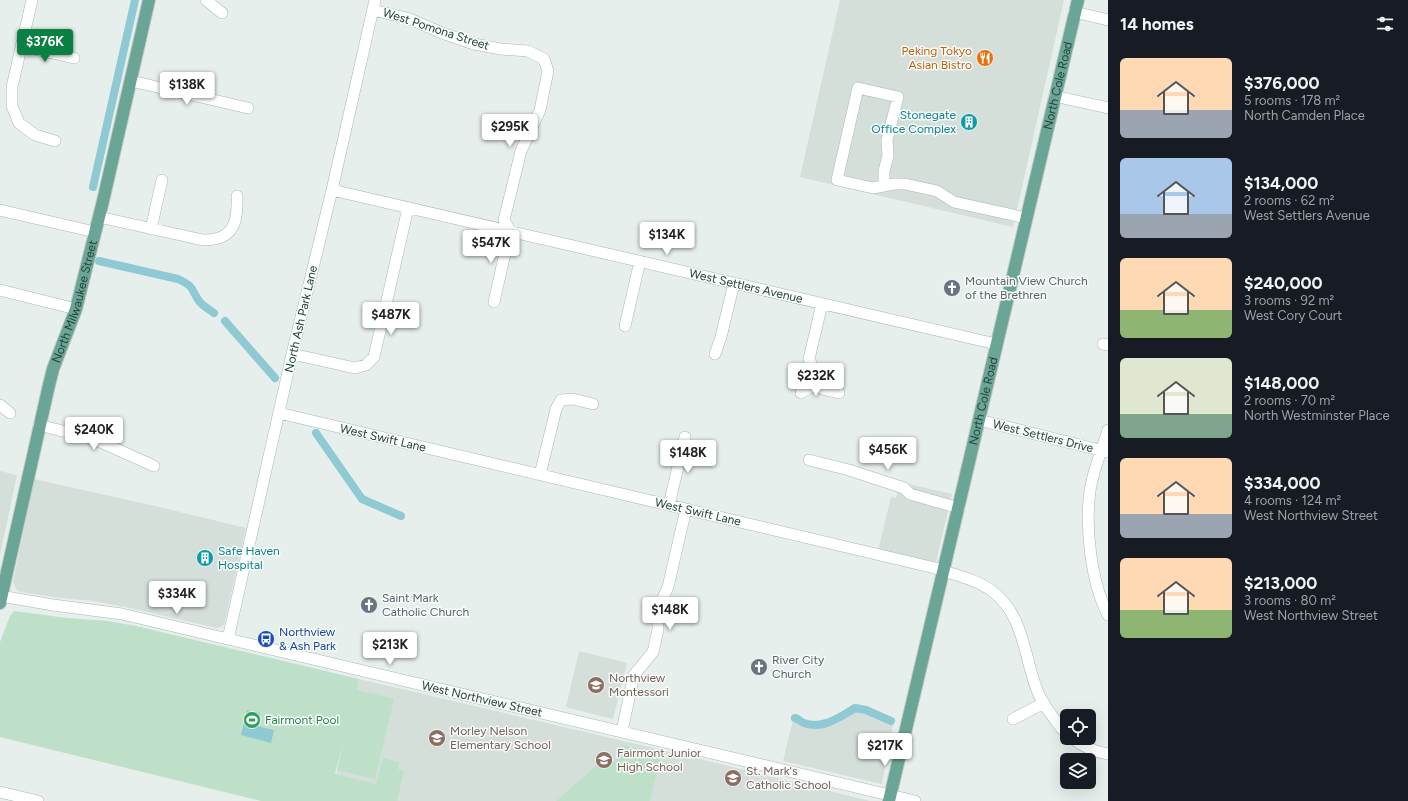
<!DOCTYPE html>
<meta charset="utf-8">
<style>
body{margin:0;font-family:Figtree,sans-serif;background:#242831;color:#f1f3f6;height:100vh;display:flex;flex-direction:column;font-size:15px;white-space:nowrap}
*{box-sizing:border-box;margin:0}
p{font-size:13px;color:#9ea1a6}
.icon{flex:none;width:22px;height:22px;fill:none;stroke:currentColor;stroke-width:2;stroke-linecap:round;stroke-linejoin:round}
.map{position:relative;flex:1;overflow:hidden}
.panel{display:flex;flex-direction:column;background:#171b24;width:300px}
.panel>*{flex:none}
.tools{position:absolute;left:1060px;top:709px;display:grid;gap:8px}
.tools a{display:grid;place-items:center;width:36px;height:36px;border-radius:6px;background:#171b24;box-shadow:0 4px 16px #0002;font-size:20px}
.price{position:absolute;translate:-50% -34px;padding:0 9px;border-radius:4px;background:#fff;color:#222;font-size:13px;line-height:26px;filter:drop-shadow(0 1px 2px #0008)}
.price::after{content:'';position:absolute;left:50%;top:24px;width:12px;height:9px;margin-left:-6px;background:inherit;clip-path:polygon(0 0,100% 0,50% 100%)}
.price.current{background:#0b8043;color:#fff}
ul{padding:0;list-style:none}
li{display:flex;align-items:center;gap:12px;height:100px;padding:0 12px}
li span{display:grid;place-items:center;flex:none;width:112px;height:80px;border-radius:6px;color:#555}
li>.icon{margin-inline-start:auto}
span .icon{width:48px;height:48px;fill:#fffc;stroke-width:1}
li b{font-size:17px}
h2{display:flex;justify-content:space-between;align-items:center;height:48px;padding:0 12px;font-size:17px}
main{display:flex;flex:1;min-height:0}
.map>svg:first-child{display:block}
.built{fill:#d4dfda}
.green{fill:#bfe0c8}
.water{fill:#8ec9d4}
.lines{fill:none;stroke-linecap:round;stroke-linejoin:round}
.canal{stroke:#8ec9d4;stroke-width:8}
.minor-casing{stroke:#a8b8b2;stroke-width:12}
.major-casing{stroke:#c2cac8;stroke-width:14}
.minor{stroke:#fff;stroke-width:11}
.major{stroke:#6aa596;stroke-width:12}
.labels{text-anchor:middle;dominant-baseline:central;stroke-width:3;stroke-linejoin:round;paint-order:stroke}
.street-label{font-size:12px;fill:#24423a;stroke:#f7fbf9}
.food-label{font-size:12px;fill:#c56008;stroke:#f7fbf9;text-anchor:end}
.culture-label{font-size:12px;fill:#0d838f;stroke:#f7fbf9;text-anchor:end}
.worship-label{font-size:12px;fill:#5b616d;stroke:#f7fbf9;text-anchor:start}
.transit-label{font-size:12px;fill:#164399;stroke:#f7fbf9;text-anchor:start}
.education-label{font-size:12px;fill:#785e54;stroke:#f7fbf9;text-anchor:start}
.leisure-label{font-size:12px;fill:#27864d;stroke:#f7fbf9;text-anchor:start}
</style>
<main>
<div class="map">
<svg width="1108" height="801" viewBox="0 0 1108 801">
<rect width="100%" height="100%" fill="#e6efeb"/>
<!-- built -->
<path class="built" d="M 840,0 L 1064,0 L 1013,227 L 800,177 Z
M 0,471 L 17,475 L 0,555 Z
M 34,479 L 155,506 L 246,528 L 224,625 L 217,628 L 130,608 L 93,601 L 61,598 L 21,592 L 16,589 L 13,582 Z
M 900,482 L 952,494 L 936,562 L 905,558 L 878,551 L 891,497 L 896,498 Z
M 579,651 L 627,663 L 613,719 L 566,707 Z
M 359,679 L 692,757 L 870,801 L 330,801 Z
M 858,709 L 876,719 L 893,726 L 882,784 L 783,761 L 793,720 L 802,726 L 814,727 L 831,724 Z"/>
<!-- green -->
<path class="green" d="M 14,611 L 67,618 L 108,621 L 136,626 L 359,679 L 357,690 L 394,699 L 375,779 L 337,770 L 344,741 L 335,774 L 376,784 L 383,758 L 399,762 L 398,769 L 404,771 L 397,801 L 261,801 L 0,737 L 0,642 L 10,616 Z
M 622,745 L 661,754 L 650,801 L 556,801 L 598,764 L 612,763 L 620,757 Z"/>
<!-- water -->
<path class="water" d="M 247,710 L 260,713 L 257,726 L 274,730 L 271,743 L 241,735 Z"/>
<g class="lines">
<!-- canal -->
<path class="canal" d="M 93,187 L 135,0
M 99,261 L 178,279 C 195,287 190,288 199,301 C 203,306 210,310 214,313
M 225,321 L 275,378
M 316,433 L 362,499 L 401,516
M 795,718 C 799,719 801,722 804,723 C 823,730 840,717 855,708 L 866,710 L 891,721"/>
<!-- minor casing -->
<g class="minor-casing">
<path id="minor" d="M 32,0 L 12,87 L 12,106 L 19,123 L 35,135 L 55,141
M 206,0 L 222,13
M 373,10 L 410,19 L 442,33 L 474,44 L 501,49 L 528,51 L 544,59 L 548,71 L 540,110 L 521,151 L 504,220 L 510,231 L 494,302
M 1074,12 L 1108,20
M 21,46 L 74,58
M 131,81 L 248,108
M 1054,96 L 1108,108
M 884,186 L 884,171 L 888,156 L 887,140 L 898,97 L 858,88 L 837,180 L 873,188 L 894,184 L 905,184 L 937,191 L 954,202 L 1026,218
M 332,190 L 996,344
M 0,210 L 95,232
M 99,217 L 203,240 C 234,240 238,223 237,196
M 151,229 L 162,180
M 0,290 L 76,309
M 822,304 L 809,359 L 822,389 L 839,393
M 625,326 L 640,261
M 1103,344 L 1108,345
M 292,354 L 355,368 L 366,365 L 374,357 L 408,208
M 715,354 L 721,337 L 734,283
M 801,393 L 819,382
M 0,405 L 10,413
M 279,413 L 935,568 C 954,575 976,579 992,591 C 1024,614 1024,657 1037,690 C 1042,704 1053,717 1062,729 L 1067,733
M 979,420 L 1107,452
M 39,425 L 94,439 L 154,466
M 1108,430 C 1102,450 1093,470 1090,491 C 1085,528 1091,582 1108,615
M 809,460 L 849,470 L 904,488 L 910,494 L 959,508
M 540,475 L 556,409 L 561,400 L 573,399 L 593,404
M 669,505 L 685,437
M 0,596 L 53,605 L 122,614 L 915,801
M 228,639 L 292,354 L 332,190 L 375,0
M 1013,719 L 1044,703
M 622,731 L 634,675 L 653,652 L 658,630 L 658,617 L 663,598 L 668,587 L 686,509
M 1072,738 C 1082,746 1096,752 1108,754
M 0,792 L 38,801"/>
</g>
<!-- major casing -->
<g class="major-casing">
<g id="major">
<path id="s1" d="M 0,603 L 49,385 L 53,369 L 76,309 L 103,201 L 149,0"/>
<path id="s2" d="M 889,801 L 1078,0"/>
</g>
</g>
<!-- minor -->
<use href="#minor" class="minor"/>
<!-- major -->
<use href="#major" class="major"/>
</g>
<!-- icons -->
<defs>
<g id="restaurant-disc" transform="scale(0.9)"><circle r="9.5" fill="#e8710a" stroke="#f7fbf9"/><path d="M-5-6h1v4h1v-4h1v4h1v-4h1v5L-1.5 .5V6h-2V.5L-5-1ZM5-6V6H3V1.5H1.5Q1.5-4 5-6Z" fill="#fff"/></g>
<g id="building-disc" transform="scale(0.9)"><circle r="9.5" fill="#0f9aa8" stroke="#f7fbf9"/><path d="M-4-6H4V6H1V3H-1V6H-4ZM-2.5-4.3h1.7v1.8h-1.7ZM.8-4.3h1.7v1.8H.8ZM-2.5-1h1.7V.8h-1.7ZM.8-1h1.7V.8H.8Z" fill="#fff"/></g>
<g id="church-disc" transform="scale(0.9)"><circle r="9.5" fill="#6b7280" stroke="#f7fbf9"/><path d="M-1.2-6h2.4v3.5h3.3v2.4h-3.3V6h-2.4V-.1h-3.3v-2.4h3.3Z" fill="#fff"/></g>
<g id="bus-disc" transform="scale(0.9)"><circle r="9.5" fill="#1a4fb4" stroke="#f7fbf9"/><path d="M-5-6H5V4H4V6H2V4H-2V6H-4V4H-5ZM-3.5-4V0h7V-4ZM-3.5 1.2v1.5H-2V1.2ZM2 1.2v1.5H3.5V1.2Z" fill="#fff"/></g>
<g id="school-disc" transform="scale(0.9)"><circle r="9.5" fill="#8d6e63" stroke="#f7fbf9"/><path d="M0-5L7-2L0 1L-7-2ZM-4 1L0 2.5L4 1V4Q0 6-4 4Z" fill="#fff"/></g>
<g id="stadium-disc" transform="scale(0.9)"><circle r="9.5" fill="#2e9e5b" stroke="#f7fbf9"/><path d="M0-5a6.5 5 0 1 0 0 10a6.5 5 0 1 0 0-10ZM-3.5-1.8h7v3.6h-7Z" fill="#fff"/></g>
</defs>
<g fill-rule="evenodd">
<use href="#restaurant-disc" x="985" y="58"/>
<use href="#building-disc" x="969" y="122"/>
<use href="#church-disc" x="952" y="288"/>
<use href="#building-disc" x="205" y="558"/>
<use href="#church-disc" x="369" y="605"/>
<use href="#bus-disc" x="266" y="639"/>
<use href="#church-disc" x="759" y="667"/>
<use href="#school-disc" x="596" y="685"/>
<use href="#stadium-disc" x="252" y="720"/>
<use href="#school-disc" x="437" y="738"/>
<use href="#school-disc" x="604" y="760"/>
<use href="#school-disc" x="733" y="778"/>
</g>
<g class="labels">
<!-- street labels -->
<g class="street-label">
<text transform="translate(436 29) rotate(18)">West Pomona Street</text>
<text stroke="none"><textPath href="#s2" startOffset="735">North Cole Road</textPath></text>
<text transform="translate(746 286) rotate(13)">West Settlers Avenue</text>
<text stroke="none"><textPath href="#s1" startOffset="311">North Milwaukee Street</textPath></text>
<text transform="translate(301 319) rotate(-77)">North Ash Park Lane</text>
<text stroke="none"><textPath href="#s2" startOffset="411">North Cole Road</textPath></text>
<text transform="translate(1043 436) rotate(14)">West Settlers Drive</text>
<text transform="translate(383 438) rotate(13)">West Swift Lane</text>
<text transform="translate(698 512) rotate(13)">West Swift Lane</text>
<text transform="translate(482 699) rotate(13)">West Northview Street</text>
</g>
<!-- food labels -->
<g class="food-label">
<text x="972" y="51">Peking Tokyo<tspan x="972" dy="14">Asian Bistro</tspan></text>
</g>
<!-- culture labels -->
<g class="culture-label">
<text x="956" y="115">Stonegate<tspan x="956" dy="14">Office Complex</tspan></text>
<text x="218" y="551" text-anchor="start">Safe Haven<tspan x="218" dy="14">Hospital</tspan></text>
</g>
<!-- worship labels -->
<g class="worship-label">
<text x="965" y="281">Mountain View Church<tspan x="965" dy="14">of the Brethren</tspan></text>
<text x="382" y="598">Saint Mark<tspan x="382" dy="14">Catholic Church</tspan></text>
<text x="772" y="660">River City<tspan x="772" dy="14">Church</tspan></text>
</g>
<!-- transit labels -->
<g class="transit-label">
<text x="279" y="632">Northview<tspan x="279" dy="14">&amp; Ash Park</tspan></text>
</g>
<!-- education labels -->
<g class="education-label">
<text x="609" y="678">Northview<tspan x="609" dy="14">Montessori</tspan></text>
<text x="450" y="731">Morley Nelson<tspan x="450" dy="14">Elementary School</tspan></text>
<text x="617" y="753">Fairmont Junior<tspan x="617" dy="14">High School</tspan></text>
<text x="746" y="771">St. Mark's<tspan x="746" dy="14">Catholic School</tspan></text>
</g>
<!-- leisure labels -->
<g class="leisure-label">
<text x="265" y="720">Fairmont Pool</text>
</g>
</g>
</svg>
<div class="tools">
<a><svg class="icon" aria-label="locate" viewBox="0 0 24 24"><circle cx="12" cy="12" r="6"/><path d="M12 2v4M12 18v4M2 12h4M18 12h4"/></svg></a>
<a><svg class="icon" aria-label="layers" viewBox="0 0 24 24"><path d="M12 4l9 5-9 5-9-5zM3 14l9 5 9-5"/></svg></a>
</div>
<b class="price current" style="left:45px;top:63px">$376K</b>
<b class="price" style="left:187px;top:106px">$138K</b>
<b class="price" style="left:510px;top:148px">$295K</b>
<b class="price" style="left:667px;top:256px">$134K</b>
<b class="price" style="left:491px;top:264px">$547K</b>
<b class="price" style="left:391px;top:336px">$487K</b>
<b class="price" style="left:816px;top:397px">$232K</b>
<b class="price" style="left:94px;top:451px">$240K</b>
<b class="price" style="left:888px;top:471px">$456K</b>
<b class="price" style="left:688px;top:474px">$148K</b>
<b class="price" style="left:177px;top:615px">$334K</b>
<b class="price" style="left:670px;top:631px">$148K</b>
<b class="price" style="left:390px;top:666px">$213K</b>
<b class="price" style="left:885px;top:767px">$217K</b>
</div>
<section class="panel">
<h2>14 homes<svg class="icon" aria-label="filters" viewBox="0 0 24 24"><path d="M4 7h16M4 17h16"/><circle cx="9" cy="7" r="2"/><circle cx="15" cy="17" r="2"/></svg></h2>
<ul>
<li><span style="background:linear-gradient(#ffd9b3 65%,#9aa5b1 0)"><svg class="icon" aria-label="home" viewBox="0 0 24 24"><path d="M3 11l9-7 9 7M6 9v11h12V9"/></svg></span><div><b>$376,000</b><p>5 rooms · 178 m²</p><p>North Camden Place</p></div></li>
<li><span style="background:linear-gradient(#a9c7e8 70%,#9aa5b1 0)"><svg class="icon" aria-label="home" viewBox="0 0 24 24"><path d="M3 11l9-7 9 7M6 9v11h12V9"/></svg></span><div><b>$134,000</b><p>2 rooms · 62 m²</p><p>West Settlers Avenue</p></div></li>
<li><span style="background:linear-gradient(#ffd9b3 65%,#8fb573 0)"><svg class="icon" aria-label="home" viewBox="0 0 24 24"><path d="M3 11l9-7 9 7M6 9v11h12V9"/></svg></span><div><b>$240,000</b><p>3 rooms · 92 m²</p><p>West Cory Court</p></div></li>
<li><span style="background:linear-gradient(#dfe7d0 70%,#7fa58c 0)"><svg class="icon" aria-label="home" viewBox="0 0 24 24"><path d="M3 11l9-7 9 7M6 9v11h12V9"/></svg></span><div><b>$148,000</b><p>2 rooms · 70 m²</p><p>North Westminster Place</p></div></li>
<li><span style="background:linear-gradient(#ffd9b3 70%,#9aa5b1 0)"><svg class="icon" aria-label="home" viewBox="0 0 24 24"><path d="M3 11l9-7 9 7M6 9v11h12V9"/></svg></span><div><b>$334,000</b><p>4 rooms · 124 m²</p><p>West Northview Street</p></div></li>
<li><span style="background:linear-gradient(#ffd9b3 65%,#8fb573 0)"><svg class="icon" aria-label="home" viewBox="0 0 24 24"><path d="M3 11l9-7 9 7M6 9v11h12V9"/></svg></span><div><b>$213,000</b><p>3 rooms · 80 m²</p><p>West Northview Street</p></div></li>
</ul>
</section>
</main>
